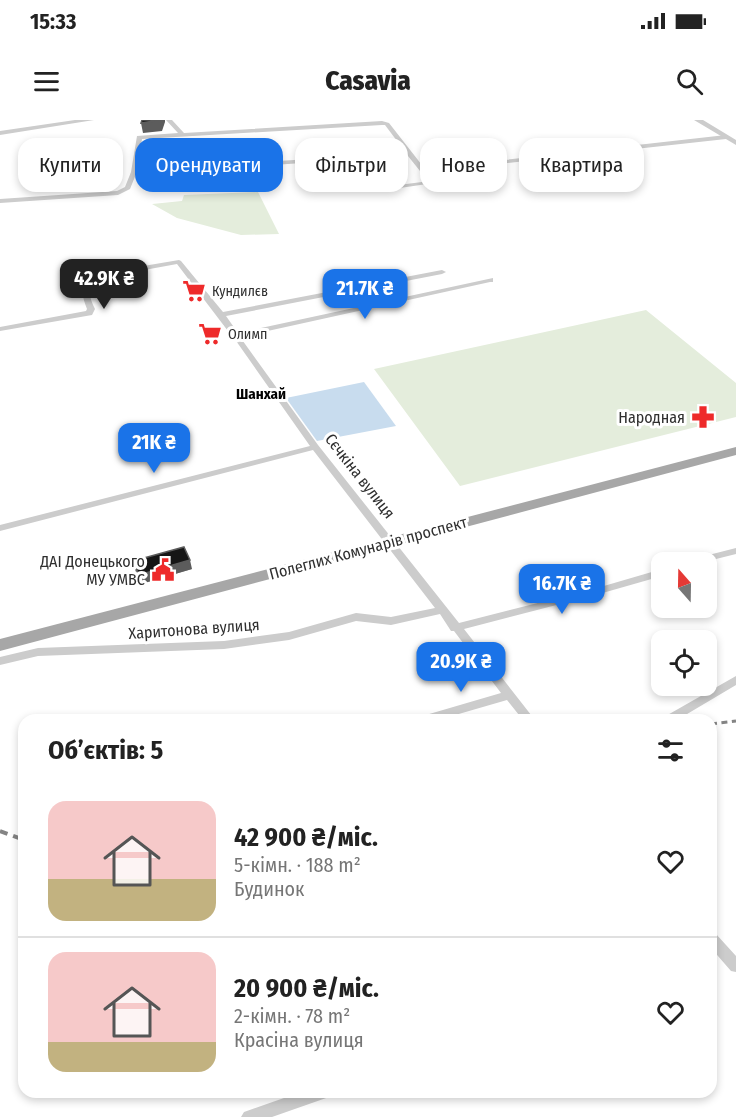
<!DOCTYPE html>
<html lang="uk">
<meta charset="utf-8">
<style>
body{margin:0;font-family:"Fira Sans Condensed",sans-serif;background:#f2f2f2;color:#222;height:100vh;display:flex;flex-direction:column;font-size:22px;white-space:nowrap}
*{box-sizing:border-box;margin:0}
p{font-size:20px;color:#767676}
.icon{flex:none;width:33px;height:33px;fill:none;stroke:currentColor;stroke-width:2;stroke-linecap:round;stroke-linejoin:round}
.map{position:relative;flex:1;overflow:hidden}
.sheet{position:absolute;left:18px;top:594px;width:699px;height:384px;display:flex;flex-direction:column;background:#fff;border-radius:18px;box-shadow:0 3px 9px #0003}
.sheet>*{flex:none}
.guide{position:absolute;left:18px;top:18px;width:700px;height:54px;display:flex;gap:12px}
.needle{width:39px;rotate:340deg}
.controls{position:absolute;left:651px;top:432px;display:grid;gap:12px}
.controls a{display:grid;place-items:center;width:66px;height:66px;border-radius:12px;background:#fff;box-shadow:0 3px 9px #0003;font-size:30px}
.price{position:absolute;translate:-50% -51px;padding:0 14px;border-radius:12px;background:#1a73e8;color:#fff;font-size:20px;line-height:39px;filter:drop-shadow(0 2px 3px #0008)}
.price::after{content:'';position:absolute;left:50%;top:36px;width:18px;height:14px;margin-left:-9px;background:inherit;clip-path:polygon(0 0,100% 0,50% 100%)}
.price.active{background:#222;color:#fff}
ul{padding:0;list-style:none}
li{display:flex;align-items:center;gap:18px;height:150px;padding:0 30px}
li+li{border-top:2px solid #e0e0e0}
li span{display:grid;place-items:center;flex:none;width:168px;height:120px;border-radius:18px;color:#555}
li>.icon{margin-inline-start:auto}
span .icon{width:72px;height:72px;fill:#fffc;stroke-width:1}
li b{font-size:26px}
h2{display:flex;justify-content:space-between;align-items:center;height:72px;padding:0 30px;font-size:26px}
.chip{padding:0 21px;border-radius:18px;background:#fff;box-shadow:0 3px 9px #0003;font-size:21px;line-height:54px}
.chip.active{background:#1a73e8;color:#fff}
.status{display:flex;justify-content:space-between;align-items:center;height:42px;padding:0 30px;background:#fff;direction:ltr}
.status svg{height:16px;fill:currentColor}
header{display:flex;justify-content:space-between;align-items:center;height:78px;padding:0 30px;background:#fff;font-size:27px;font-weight:800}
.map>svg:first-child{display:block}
.green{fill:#e4eddc}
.water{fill:#c8dcee}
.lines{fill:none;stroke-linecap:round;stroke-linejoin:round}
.minor{fill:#ccc;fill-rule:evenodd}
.tertiary{fill:#ccc;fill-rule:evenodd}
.primary{fill:#a7a7a7;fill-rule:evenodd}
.rail-far1{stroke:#848484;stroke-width:3;stroke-dasharray:6 4.5;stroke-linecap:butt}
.rail{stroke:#848484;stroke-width:4;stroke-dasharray:8 6;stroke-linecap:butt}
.wall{fill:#8a8a8a}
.shaded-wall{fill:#5c5c5c}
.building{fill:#161616;stroke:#5c5c5c;stroke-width:1.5}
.labels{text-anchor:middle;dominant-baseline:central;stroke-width:6;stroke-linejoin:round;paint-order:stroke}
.far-poi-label{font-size:14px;fill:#2f2f2f;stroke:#fff;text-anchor:start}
.far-neighbourhood-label{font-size:15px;font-weight:bold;fill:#000;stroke:#fff}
.poi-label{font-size:16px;fill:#2f2f2f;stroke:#fff;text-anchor:end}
.street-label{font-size:16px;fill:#2f2f2f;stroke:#fff}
</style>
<div class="status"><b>15:33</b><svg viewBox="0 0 49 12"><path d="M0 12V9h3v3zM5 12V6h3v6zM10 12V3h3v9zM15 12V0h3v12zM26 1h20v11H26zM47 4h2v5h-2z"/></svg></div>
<header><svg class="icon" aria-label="menu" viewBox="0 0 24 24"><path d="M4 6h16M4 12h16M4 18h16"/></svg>Casavia<svg class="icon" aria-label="search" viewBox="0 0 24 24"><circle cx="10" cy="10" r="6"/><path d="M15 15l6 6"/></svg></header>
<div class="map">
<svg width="736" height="997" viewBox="0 0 736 997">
<rect width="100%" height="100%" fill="#fff"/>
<!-- green -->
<path class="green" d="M 258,72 L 279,114 L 241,115 L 177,98 L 152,84 L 182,81 L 184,75 Z
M 646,190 L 736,263 L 736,297 L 460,366 L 374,249 Z"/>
<!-- water -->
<path class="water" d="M 364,262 L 396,306 L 317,321 L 286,278 Z"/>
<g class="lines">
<!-- minor -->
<path class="minor" d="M 166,0 L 172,0 L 184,13 L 382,1 L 389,3 L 425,49 L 726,15 L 729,17 L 726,19 L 426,52 L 427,64 L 393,69 L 390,67 L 391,66 L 422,62 L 420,51 L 408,36 L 136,54 L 130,69 L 118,75 L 0,83 L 0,79 L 117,71 L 125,67 L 131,52 L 137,16 L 178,13 ZM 382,5 L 385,5 L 406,33 L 137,50 L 142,19 Z
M 179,140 L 181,141 L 223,192 L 442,150 L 446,152 L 442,154 L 226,196 L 238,213 L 493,158 L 493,162 L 490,162 L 240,217 L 318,325 L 459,503 L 597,468 L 662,449 L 662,456 L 599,474 L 464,509 L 535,600 L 523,600 L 507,580 L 438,600 L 417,600 L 419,597 L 501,573 L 454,511 L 451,511 L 440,494 L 391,505 L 356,501 L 289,520 L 224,529 L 38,536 L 0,545 L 0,537 L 38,528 L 224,521 L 289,512 L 356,493 L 391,497 L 435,488 L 313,330 L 0,411 L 0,405 L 310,326 L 234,218 L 231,218 L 231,215 L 177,144 L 95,159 C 86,167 90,179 95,189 L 92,195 L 0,211 L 0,207 L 86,191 L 87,189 C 82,176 79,166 90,155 Z
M 736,428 L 736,434 L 704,442 L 688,442 L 689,440 Z
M 736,556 L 736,565 L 677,600 L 662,600 L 664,597 Z
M 711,812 L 716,814 L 736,836 L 736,852 L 731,851 L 711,828 Z
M 301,972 L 332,972 L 329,977 L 272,997 L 241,997 L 244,992 Z"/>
<!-- tertiary -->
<path class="tertiary" d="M 75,0 L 94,0 L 0,15 L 0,11 Z
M 694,0 L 703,0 L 736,20 L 736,25 Z"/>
<!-- primary -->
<path class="primary" d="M 736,327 L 736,335 L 0,531 L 0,519 Z"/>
<!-- rail-far1 -->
<path class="rail-far1" d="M 711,604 L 736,601"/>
<!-- rail -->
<path class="rail" d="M 0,711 L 24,720"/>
</g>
<!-- wall -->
<path class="wall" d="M 133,441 L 192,449 L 141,464 L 135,450 Z"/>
<!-- shaded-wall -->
<path class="shaded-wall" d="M 161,0 L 165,0 L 165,2 L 162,11 L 143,13 L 141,3 Z
M 190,440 L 192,449 L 141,464 L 139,455 Z"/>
<!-- building -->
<path class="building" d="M 142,0 L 161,0 L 141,3 Z
M 184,427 L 190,440 L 139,455 L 133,441 Z"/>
<!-- icons -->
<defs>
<g id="supermarket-bare" transform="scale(1.8)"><path d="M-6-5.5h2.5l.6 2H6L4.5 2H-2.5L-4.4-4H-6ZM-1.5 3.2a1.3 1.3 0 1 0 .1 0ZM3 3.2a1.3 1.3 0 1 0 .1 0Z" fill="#ee2a2a" stroke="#fff" stroke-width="2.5" paint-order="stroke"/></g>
<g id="pharmacy-bare" transform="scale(1.8)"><path d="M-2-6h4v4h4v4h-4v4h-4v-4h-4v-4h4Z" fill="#ee2a2a" stroke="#fff" stroke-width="2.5" paint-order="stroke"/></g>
<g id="civic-bare" transform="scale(1.8)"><path d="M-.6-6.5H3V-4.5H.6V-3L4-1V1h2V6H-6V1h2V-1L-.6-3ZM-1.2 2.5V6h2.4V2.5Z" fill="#ee2a2a" stroke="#fff" stroke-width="2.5" paint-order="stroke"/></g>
</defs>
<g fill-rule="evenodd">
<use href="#supermarket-bare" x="194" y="171"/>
<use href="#supermarket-bare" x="210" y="214"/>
<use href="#pharmacy-bare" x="703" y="297"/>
<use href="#civic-bare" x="163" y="450"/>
</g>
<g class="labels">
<!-- far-poi labels -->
<g class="far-poi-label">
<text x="212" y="171">Кундилєв</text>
<text x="228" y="214">Олимп</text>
</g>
<!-- far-neighbourhood labels -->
<g class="far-neighbourhood-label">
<text x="261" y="274">Шанхай</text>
</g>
<!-- poi labels -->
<g class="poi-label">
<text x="685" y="297">Народная</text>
<text x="145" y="441">ДАІ Донецького<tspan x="145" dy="18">МУ УМВС</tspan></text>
</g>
<!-- street labels -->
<g class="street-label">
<text transform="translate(360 356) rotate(52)">Сєчкіна вулиця</text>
<text transform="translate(368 428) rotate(-15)">Полеглих Комунарів проспект</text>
<text transform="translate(194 509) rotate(-4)">Харитонова вулиця</text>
</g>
</g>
</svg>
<div class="controls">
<a><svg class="needle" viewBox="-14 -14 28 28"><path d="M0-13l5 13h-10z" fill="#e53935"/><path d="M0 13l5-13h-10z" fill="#767676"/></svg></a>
<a><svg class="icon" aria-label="locate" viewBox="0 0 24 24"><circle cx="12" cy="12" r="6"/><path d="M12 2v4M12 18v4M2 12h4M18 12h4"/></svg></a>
</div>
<b class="price active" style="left:104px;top:190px">42.9K ₴</b>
<b class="price" style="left:365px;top:200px">21.7K ₴</b>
<b class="price" style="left:154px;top:354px">21K ₴</b>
<b class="price" style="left:562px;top:495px">16.7K ₴</b>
<b class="price" style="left:461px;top:573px">20.9K ₴</b>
<div class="guide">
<a class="chip">Купити</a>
<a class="chip active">Орендувати</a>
<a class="chip">Фільтри</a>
<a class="chip">Нове</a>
<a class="chip">Квартира</a>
</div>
<section class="sheet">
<h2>Об’єктів: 5<svg class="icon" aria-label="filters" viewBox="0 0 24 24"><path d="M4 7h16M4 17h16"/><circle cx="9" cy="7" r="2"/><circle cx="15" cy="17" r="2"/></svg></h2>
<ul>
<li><span style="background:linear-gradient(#f6c9c9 65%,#c2b280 0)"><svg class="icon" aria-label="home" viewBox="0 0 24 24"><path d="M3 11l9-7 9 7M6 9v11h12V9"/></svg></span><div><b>42 900 ₴/міс.</b><p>5-кімн. · 188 m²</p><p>Будинок</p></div><svg class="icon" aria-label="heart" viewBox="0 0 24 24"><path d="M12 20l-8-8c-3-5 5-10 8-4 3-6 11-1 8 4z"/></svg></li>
<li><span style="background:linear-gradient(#f6c9c9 75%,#c2b280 0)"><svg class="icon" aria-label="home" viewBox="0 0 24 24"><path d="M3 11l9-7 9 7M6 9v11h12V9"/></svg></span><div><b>20 900 ₴/міс.</b><p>2-кімн. · 78 m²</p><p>Красіна вулиця</p></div><svg class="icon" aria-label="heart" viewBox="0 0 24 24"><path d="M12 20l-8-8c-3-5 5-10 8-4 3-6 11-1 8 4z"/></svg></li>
</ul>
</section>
</div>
